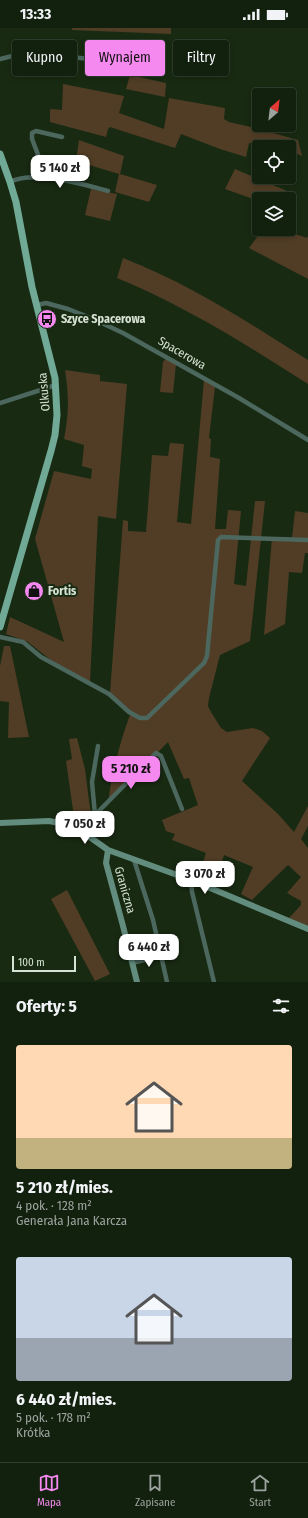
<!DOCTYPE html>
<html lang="pl">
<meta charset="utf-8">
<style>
body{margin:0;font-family:"Fira Sans Condensed",sans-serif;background:#1b2817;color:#f1f3f6;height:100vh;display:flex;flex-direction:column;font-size:15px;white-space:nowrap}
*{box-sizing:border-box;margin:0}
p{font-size:13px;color:#9ca39e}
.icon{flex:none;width:22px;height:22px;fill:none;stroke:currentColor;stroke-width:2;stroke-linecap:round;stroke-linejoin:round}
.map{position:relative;height:954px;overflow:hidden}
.side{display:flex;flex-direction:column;background:#12200e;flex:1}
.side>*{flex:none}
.guide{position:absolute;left:12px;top:12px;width:284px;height:36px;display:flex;gap:8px}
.needle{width:26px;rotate:28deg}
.fabs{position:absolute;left:252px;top:60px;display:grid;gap:8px}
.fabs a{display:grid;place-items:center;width:44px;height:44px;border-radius:4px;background:#12200e;box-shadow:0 2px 6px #0003,0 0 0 1px #313e2e;font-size:20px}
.scale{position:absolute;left:12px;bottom:10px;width:64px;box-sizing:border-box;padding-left:4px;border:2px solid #d6e2d3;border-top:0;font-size:11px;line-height:14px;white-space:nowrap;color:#d6e2d3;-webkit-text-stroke:3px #182a12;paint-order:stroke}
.price{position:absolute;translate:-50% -34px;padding:0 9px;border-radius:8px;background:#fff;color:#222;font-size:13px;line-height:26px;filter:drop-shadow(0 1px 2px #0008)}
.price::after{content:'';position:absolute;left:50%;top:24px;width:12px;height:9px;margin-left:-6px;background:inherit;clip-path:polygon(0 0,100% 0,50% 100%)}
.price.on{background:#f589ef;color:#111}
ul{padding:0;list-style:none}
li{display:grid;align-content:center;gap:8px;height:212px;padding:0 16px}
li span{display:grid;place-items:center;height:124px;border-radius:4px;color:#555}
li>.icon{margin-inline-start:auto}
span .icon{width:72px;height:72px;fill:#fffc;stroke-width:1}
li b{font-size:17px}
h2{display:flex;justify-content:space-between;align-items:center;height:48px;padding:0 16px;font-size:17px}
.chip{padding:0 14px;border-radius:4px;background:#12200e;box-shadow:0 2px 6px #0003,0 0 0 1px #313e2e;font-size:14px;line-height:36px}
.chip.on{background:#f589ef;color:#111}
.status{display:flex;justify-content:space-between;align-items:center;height:28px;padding:0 20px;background:#12200e;direction:ltr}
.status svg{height:11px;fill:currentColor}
.tabs{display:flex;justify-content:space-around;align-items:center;height:56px;border-top:1px solid #313e2e;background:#12200e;font-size:11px;color:#9ca39e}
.tabs a{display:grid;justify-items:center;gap:2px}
.tabs .on{color:#f589ef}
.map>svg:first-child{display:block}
.green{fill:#513d25}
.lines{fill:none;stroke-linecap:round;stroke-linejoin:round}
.street{stroke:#4c675e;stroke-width:4.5}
.secondary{stroke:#628c7e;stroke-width:6}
.primary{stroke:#71a997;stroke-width:7}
.labels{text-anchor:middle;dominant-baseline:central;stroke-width:4;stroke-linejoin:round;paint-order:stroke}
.poi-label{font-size:12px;font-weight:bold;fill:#d6e2d3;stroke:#182a12;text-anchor:start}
.street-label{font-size:12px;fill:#d6e2d3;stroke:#182a12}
</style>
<div class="status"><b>13:33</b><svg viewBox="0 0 49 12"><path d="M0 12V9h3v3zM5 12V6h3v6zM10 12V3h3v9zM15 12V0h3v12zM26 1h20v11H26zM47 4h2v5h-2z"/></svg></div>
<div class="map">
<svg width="308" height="954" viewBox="0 0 308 954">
<rect width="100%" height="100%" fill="#182a12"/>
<!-- green -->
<path class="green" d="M 72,0 L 171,0 L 171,6 L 72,2 Z
M 130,47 L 166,55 L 165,69 L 126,61 Z
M 63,56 L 124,68 L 119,85 L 164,101 L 169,70 L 225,80 L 224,91 L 229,94 L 255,100 L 298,112 L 302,128 L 289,122 L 289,119 L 276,119 L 249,115 L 246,129 L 220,121 L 181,106 L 175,120 L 110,99 L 108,101 L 106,109 L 50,94 L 50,81 L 62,82 Z
M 79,112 L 124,128 L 120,146 L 157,157 L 149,174 L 115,164 L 119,146 L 76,133 Z
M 235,141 L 287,163 L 283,171 L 259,171 L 259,173 L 225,161 Z
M 91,161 L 117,166 L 110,193 L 85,187 Z
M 263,201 L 280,201 L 307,210 L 308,208 L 308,251 L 249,220 Z
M 123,230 C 190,256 248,294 308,332 L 308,356 C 247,317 185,278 117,250 Z
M 166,330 L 176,336 L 173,365 L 160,364 L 163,334 Z
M 65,342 L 100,347 L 100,353 L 127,356 L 116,491 L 98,488 L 90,655 L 52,633 L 28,614 L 6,606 L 10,589 L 64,614 L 35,511 L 54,443 L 91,451 L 92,441 L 82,438 L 84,417 L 64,411 C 69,384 69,370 65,342 Z
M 204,352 L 215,359 L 209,410 L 211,411 L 210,429 L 220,431 L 215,501 L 226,501 L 228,482 L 241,483 L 234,556 L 246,558 L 255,473 L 265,473 L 250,613 L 220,627 L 209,670 L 208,678 L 211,684 L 221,700 L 227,704 L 253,700 L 262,703 L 270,710 L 242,753 L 278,786 L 294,804 L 308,778 L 308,798 L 301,811 L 308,820 L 308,898 L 289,890 L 301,877 L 301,873 L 287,865 L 301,849 L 288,837 L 252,872 L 241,866 L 253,839 L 224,827 L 214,860 L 197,852 L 206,825 L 172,812 L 175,806 L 166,803 L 162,792 L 198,777 L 189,750 L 184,751 L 168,714 L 108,775 C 112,743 120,714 131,684 L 110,665 L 123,492 L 128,493 L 128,503 L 146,504 L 152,427 L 168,428 L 170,415 L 184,416 L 177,494 L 191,496 Z
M 295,483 L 308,485 L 308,525 L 305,525 L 302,545 L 289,544 L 285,596 L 264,607 L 272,509 L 292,510 Z
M 4,618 L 10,618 L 29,709 L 8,710 L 9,674 L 0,673 L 0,638 Z
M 77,710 L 85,741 L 89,773 L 94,802 L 93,808 L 75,796 L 66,733 L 72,731 L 69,711 Z
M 67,862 L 110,946 L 95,953 L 51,871 Z"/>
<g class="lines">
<!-- street -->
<path class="street" d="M 0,31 L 24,25 L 36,25 L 89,31
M 47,150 L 32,111 L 32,105 L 36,103 L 62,109
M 10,154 C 34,142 83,156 108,163
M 37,277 L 46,275 L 68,281 L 91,290 L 123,305 L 239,370 L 308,412
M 0,375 L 56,357
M 0,609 L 23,614 L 41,629 L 109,666 L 129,684 L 140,690 L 147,690 L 204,635 L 207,628 L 218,512 L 221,509 L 308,512
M 95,787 L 156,725 L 161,728 L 182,781
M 95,787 L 92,754 L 98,718
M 134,832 L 153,892 L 167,954
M 191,852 L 192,864 L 214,954
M 132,935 L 161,928"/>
<!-- secondary -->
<path class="secondary" d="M 0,795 L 49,793 L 65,796 L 84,805 L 108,822 L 191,852 L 308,901
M 108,822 L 106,835 L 123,898 L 137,954"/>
<!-- primary -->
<path class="primary" d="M 0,126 L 10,154 L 16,174 L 32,259 L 55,350 L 57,387 L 55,407 L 51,423 L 0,599"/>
</g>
<!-- icons -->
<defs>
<g id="bus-disc" transform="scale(1)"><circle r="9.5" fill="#f589ef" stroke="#182a12"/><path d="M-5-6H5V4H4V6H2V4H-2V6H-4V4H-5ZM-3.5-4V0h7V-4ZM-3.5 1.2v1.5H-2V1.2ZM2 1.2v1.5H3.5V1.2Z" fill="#111"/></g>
<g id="shop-disc" transform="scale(1)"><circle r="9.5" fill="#f589ef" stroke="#182a12"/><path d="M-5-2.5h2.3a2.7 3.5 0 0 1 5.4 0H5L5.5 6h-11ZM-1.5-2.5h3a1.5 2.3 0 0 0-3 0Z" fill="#111"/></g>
</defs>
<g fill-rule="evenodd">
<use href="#bus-disc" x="47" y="291"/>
<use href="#shop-disc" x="34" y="563"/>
</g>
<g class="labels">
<!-- poi labels -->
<g class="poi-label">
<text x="61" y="291">Szyce Spacerowa</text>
<text x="48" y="563">Fortis</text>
</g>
<!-- street labels -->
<g class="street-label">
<text transform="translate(182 325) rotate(30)">Spacerowa</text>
<text transform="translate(44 364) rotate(-95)">Olkuska</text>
<text transform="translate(125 862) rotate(74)">Graniczna</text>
</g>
</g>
</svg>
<div class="fabs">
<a><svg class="needle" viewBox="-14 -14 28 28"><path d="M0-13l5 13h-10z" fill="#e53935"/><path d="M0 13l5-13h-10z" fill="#9ca39e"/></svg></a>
<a><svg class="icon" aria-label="locate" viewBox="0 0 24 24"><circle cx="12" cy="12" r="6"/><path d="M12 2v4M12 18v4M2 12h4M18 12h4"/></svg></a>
<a><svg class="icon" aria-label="layers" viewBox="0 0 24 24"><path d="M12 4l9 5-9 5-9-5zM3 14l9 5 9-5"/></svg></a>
</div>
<div class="scale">100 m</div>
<b class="price" style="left:60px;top:161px">5 140 zł</b>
<b class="price on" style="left:131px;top:762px">5 210 zł</b>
<b class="price" style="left:85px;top:817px">7 050 zł</b>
<b class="price" style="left:205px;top:867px">3 070 zł</b>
<b class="price" style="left:149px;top:940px">6 440 zł</b>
<div class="guide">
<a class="chip">Kupno</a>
<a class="chip on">Wynajem</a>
<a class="chip">Filtry</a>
</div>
</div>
<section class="side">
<h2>Oferty: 5<svg class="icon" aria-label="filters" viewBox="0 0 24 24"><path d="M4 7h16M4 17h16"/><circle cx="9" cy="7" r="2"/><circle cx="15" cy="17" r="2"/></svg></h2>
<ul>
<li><span style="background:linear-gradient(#ffd9b3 75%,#c2b280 0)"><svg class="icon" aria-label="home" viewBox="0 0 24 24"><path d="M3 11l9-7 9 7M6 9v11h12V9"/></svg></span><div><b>5 210 zł/mies.</b><p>4 pok. · 128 m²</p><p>Generała Jana Karcza</p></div></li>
<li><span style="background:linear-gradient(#c9d6e8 65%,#9aa5b1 0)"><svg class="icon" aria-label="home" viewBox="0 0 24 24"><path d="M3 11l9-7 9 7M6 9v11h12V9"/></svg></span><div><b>6 440 zł/mies.</b><p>5 pok. · 178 m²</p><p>Krótka</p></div></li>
</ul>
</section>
<nav class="tabs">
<a class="on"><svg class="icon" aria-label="map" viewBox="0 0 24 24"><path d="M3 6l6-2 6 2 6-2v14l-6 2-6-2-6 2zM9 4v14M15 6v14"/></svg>Mapa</a>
<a><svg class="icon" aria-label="saved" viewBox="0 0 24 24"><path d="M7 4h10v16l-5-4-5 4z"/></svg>Zapisane</a>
<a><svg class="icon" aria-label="home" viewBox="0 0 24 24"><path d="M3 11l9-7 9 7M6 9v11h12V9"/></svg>Start</a>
</nav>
